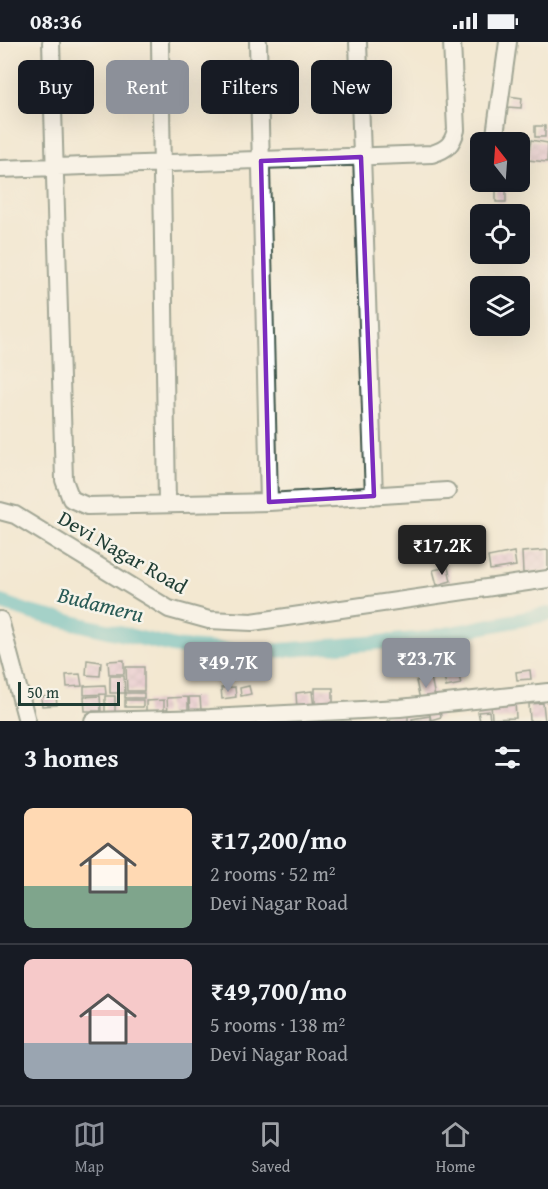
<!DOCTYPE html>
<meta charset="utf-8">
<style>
body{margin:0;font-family:"Gentium Book Plus",serif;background:#20242c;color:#f1f3f6;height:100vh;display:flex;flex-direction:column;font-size:22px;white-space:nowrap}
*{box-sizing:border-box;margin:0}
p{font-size:20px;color:#9ea1a6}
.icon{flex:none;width:33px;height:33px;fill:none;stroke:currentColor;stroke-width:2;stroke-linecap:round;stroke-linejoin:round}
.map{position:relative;height:679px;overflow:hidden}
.drawer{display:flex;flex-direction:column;background:#171b24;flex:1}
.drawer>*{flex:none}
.banner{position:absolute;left:18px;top:18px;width:513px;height:54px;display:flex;gap:12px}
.needle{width:39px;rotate:343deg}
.controls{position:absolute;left:470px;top:90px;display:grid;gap:12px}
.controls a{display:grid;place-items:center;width:60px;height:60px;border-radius:9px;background:#171b24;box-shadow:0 6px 24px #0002;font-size:30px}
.scale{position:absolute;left:18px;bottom:15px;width:102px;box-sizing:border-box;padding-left:6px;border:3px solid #1f3d34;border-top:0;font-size:16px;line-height:21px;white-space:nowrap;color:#1f3d34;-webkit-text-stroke:4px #f7f3e8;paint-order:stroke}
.price{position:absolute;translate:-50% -51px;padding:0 14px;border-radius:6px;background:#8c9099;color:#fff;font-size:20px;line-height:39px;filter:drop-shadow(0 2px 3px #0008)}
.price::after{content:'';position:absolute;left:50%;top:36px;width:18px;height:14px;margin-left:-9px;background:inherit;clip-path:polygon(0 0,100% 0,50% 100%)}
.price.on{background:#222;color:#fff}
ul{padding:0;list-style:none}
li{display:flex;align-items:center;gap:18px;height:150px;padding:0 24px}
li+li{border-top:2px solid #363941}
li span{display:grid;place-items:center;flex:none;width:168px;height:120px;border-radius:9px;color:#555}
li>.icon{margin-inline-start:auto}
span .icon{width:72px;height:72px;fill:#fffc;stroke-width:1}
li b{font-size:26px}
h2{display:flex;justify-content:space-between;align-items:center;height:72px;padding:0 24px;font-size:26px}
.tag{padding:0 21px;border-radius:9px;background:#171b24;box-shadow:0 6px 24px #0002;font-size:21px;line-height:54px}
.tag.on{background:#8c9099;color:#fff}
.status{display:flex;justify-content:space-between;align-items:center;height:42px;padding:0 30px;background:#171b24;direction:ltr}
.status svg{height:16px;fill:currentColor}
.tab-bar{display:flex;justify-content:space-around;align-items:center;height:84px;border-top:2px solid #363941;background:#171b24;font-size:16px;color:#9ea1a6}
.tab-bar a{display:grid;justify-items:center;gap:3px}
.tab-bar .on{color:#8c9099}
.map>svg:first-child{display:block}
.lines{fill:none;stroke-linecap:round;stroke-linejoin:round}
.canal{stroke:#46b6bc;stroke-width:15}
.building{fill:url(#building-cross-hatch)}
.minor-casing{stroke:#3f574c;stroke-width:20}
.minor{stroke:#fff;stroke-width:16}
.marked{fill:none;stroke:#7b2cbf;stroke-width:4.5;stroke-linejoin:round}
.labels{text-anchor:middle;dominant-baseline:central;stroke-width:5;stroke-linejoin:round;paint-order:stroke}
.street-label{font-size:21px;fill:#1f3d34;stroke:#f7f3e8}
.water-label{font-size:22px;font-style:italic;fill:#295b56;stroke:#f7f3e8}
</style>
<div class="status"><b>08:36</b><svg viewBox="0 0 49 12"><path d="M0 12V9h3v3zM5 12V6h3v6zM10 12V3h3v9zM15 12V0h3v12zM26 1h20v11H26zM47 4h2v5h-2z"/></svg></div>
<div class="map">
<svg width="548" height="679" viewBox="0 0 548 679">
<defs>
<pattern id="building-cross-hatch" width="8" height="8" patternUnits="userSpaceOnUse" patternTransform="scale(1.5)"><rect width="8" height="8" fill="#e2b1d4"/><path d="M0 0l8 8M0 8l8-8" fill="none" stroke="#b791ad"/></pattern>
</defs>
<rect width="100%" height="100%" fill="#f7f3e8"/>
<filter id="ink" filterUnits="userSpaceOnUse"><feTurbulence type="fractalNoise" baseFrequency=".0167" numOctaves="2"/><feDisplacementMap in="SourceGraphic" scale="12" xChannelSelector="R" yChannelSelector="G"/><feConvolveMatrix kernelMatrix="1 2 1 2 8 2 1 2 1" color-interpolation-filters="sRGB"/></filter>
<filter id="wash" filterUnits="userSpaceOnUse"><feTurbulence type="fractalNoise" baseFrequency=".008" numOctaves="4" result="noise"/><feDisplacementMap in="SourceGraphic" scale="24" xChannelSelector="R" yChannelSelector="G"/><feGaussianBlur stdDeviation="1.35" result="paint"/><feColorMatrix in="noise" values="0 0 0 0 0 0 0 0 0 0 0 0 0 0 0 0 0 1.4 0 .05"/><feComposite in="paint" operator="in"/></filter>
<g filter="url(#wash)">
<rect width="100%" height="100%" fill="#f3e8d1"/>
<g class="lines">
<!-- canal -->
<path class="canal" d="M 0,560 L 32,571 L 178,605 L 260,610 L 422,597 L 548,572"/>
</g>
<g id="blocks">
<!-- building -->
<path class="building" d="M 508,54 L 522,56 L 521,66 L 507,65 Z
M 535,84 L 545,84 L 545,95 L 535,95 Z
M 531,98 L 548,101 L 547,120 L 528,118 Z
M 496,143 L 506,143 L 506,160 L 496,160 Z
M 548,508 L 548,529 L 523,531 L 522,510 Z
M 514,510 L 516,524 L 490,528 L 488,515 Z
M 448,525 L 451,539 L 437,543 L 433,528 Z
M 87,618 L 101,620 L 100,634 L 86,633 Z
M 124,618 L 124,632 L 109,632 L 108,619 Z
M 126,625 L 144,625 L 144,649 L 127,649 Z
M 530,628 L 531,637 L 517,638 L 516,630 Z
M 458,630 L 461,642 L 446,645 L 444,633 Z
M 80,632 L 82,644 L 67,645 L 66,633 Z
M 110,634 L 124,634 L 125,651 L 110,651 Z
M 431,635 L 435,655 L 420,658 L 416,639 Z
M 105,643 L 106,652 L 84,653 L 84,644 Z
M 249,644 L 251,652 L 241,654 L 240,646 Z
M 235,645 L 236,655 L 222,657 L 221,646 Z
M 315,646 L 333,646 L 333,666 L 315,666 Z
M 312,649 L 314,666 L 297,667 L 296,651 Z
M 125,651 L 144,651 L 144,656 L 125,656 Z
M 56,654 L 57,663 L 42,664 L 41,655 Z
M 100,654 L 101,669 L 85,669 L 84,655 Z
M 105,654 L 115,654 L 115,674 L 105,674 Z
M 188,655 L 188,671 L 168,672 L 167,656 Z
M 189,655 L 200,655 L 201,668 L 190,669 Z
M 125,658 L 143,658 L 143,665 L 125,665 Z
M 164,658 L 164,672 L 146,673 L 146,659 Z
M 515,659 L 516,676 L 492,677 L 491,661 Z
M 543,661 L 545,679 L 530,679 L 529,662 Z
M 440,667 L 441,675 L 431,678 L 429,669 Z
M 489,669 L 490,679 L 480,679 L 478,670 Z
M 388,672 L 408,672 L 408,679 L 388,679 Z
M 430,674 L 430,679 L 412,679 L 412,677 Z"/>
</g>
</g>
<g filter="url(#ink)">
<use href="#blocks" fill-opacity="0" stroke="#3f574c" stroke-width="1.5"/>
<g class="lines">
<!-- minor casing -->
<g class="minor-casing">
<path id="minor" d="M 51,0 L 64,438 L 71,457 L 87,464 L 269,460 L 447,449
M 160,0 L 167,461
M 258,0 L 269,460
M 358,0 L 374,454
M 494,100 L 508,0
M 0,127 L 432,112 C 447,107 452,103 456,88 L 452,0
M 0,469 L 15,473 L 169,567 L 209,578 L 252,580 L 548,537
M 0,578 L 27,679
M 93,679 L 210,676 L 400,666 L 548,650"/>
</g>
<!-- minor -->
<use href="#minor" class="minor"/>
</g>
</g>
<!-- marked area -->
<path d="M0 0H548V679H0ZM 361,115 L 374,454 L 269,460 L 261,119 Z" fill="#f3e8d1" fill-opacity=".55" fill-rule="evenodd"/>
<path class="marked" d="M 361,115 L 374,454 L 269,460 L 261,119 Z"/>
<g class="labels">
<!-- street labels -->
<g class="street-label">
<text transform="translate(123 510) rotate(30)">Devi Nagar Road</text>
</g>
<!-- water labels -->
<g class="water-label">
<text transform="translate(101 562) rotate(14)">Budameru</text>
</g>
</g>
</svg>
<div class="controls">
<a><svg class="needle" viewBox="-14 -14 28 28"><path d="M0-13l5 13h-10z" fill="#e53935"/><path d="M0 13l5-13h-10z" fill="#9ea1a6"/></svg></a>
<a><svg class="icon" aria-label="locate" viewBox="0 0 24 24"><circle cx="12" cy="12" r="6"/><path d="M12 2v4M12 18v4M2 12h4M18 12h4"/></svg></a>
<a><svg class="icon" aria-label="layers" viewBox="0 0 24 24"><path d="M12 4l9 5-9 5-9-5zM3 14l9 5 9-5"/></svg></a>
</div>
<div class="scale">50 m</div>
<b class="price on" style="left:442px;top:534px">₹17.2K</b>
<b class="price" style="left:426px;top:647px">₹23.7K</b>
<b class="price" style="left:228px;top:651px">₹49.7K</b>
<div class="banner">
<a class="tag">Buy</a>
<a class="tag on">Rent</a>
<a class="tag">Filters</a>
<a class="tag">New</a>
</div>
</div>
<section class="drawer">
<h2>3 homes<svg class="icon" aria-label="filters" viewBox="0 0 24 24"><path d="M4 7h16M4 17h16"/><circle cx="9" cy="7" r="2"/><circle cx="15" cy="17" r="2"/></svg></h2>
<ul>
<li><span style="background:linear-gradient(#ffd9b3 65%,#7fa58c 0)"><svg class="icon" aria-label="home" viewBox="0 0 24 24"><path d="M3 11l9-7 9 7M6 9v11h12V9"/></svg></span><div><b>₹17,200/mo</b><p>2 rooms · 52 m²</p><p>Devi Nagar Road</p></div></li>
<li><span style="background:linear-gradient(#f6c9c9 70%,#9aa5b1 0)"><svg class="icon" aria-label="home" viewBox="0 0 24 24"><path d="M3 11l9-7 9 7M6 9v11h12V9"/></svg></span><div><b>₹49,700/mo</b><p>5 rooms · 138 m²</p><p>Devi Nagar Road</p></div></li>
</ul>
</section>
<nav class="tab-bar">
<a class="on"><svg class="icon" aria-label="map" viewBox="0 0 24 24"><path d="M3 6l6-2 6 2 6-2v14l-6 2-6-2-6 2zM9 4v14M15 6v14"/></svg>Map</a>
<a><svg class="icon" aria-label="saved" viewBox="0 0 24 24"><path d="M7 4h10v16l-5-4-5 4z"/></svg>Saved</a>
<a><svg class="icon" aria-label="home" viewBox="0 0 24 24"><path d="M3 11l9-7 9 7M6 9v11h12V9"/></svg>Home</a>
</nav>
